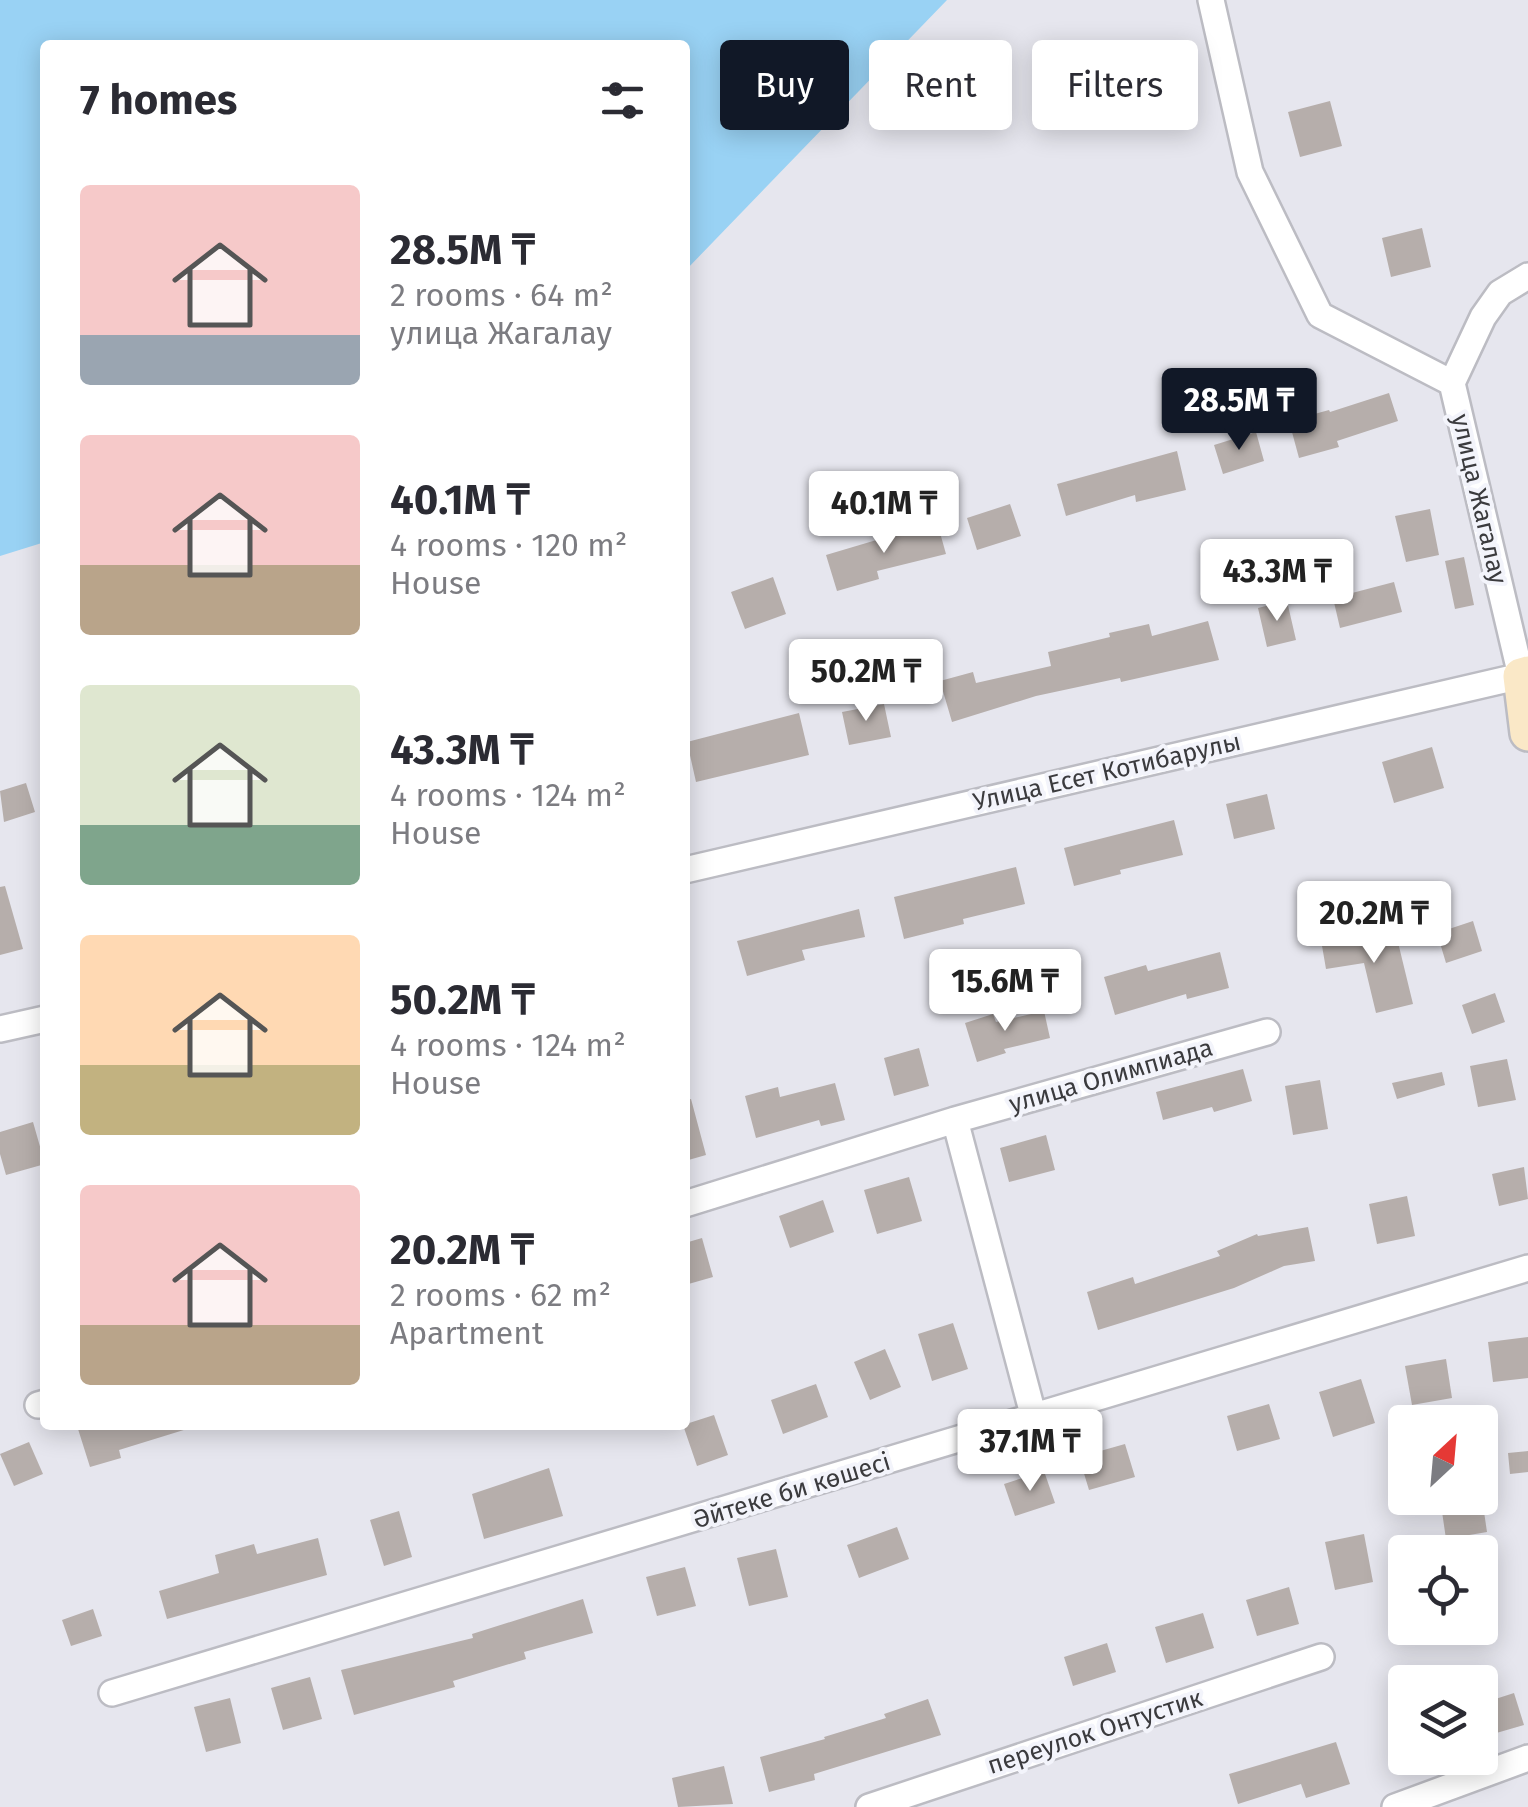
<!DOCTYPE html>
<meta charset="utf-8">
<style>
body{margin:0;font-family:"Fira Sans",sans-serif;background:#f2f2f3;color:#2b2b33;height:100vh;display:flex;flex-direction:column;font-size:38px;white-space:nowrap}
*{box-sizing:border-box;margin:0}
p{font-size:32px;color:#7c7c81}
.icon{flex:none;width:55px;height:55px;fill:none;stroke:currentColor;stroke-width:2;stroke-linecap:round;stroke-linejoin:round}
.map{position:relative;flex:1;overflow:hidden}
.side{position:absolute;left:40px;top:40px;width:650px;height:1390px;display:flex;flex-direction:column;background:#fff;border-radius:10px;box-shadow:0 5px 25px #0003}
.side>*{flex:none}
.top-card{position:absolute;left:720px;top:40px;width:658px;height:90px;display:flex;gap:20px}
.needle{width:65px;rotate:26deg}
.tools{position:absolute;left:1388px;top:1405px;display:grid;gap:20px}
.tools a{display:grid;place-items:center;width:110px;height:110px;border-radius:10px;background:#fff;box-shadow:0 5px 25px #0003;font-size:50px}
.price{position:absolute;translate:-50% -85px;padding:0 22px;border-radius:10px;background:#fff;color:#222;font-size:32px;line-height:65px;filter:drop-shadow(0 2px 5px #0008)}
.price::after{content:'';position:absolute;left:50%;top:60px;width:30px;height:22px;margin-left:-15px;background:inherit;clip-path:polygon(0 0,100% 0,50% 100%)}
.price.on{background:#111827;color:#fff}
ul{padding:0;list-style:none}
li{display:flex;align-items:center;gap:30px;height:250px;padding:0 40px}
li span{display:grid;place-items:center;flex:none;width:280px;height:200px;border-radius:10px;color:#555}
li>.icon{margin-inline-start:auto}
span .icon{width:120px;height:120px;fill:#fffc;stroke-width:1}
li b{font-size:42px}
h2{display:flex;justify-content:space-between;align-items:center;height:120px;padding:0 40px;font-size:42px}
.chip{padding:0 35px;border-radius:10px;background:#fff;box-shadow:0 5px 25px #0003;font-size:35px;line-height:90px}
.chip.on{background:#111827;color:#fff}
.map>svg:first-child{display:block}
.water{fill:#99d2f4}
.building{fill:#b6aeab}
.lines{fill:none;stroke-linecap:round;stroke-linejoin:round}
.street-casing{stroke:#bcbcc3;stroke-width:30}
.secondary-casing{stroke:#bcbcc3;stroke-width:40}
.street{stroke:#fff;stroke-width:25}
.secondary{stroke:#fae8c7;stroke-width:35}
.labels{text-anchor:middle;dominant-baseline:central;stroke-width:8;stroke-linejoin:round;paint-order:stroke}
.street-label{font-size:25px;fill:#3b3b3e;stroke:#f3f4fb}
</style>
<div class="map">
<svg width="1528" height="1807" viewBox="0 0 1528 1807">
<rect width="100%" height="100%" fill="#e6e6ee"/>
<!-- water -->
<path class="water" d="M 0,0 L 947,0 L 685,271 L 685,45 L 45,45 L 45,542 L 0,556 Z"/>
<!-- building -->
<path class="building" d="M 1330,101 L 1342,146 L 1300,157 L 1288,112 Z
M 1422,228 L 1431,267 L 1391,277 L 1382,238 Z
M 1389,393 L 1398,421 L 1337,441 L 1339,447 L 1299,458 L 1289,421 L 1329,410 L 1330,412 Z
M 1256,432 L 1264,461 L 1223,474 L 1214,445 Z
M 1177,451 L 1186,490 L 1136,502 L 1135,495 L 1066,516 L 1057,484 Z
M 1010,504 L 1021,536 L 977,550 L 967,518 Z
M 1430,509 L 1439,555 L 1406,562 L 1395,516 Z
M 937,522 L 946,554 L 877,571 L 879,579 L 837,591 L 826,555 Z
M 1464,557 L 1474,605 L 1455,609 L 1445,561 Z
M 773,577 L 786,614 L 745,629 L 731,592 Z
M 1394,582 L 1402,612 L 1340,628 L 1333,598 Z
M 1287,601 L 1296,640 L 1267,647 L 1258,608 Z
M 1208,621 L 1219,660 L 1121,682 L 1120,678 L 1036,696 L 952,722 L 940,681 L 973,672 L 976,683 L 1051,666 L 1048,652 L 1110,637 L 1109,633 L 1149,624 L 1152,636 Z
M 884,704 L 891,737 L 849,745 L 842,712 Z
M 799,713 L 809,755 L 696,782 L 687,742 Z
M 1432,747 L 1444,788 L 1394,803 L 1382,762 Z
M 26,783 L 35,812 L 4,822 L 0,791 Z
M 1267,794 L 1275,829 L 1234,839 L 1226,804 Z
M 1174,820 L 1183,855 L 1120,870 L 1121,874 L 1074,886 L 1064,848 Z
M 1016,867 L 1025,904 L 963,919 L 964,924 L 904,939 L 894,897 Z
M 5,886 L 23,949 L 0,955 L 0,887 Z
M 859,909 L 865,937 L 802,950 L 805,960 L 747,976 L 737,941 Z
M 1473,921 L 1482,951 L 1446,963 L 1437,933 Z
M 1395,930 L 1413,1004 L 1376,1013 L 1364,963 L 1326,969 L 1321,940 L 1353,935 L 1353,941 Z
M 1220,952 L 1229,988 L 1187,999 L 1186,994 L 1115,1015 L 1104,977 L 1146,965 L 1148,971 Z
M 1495,993 L 1505,1022 L 1472,1034 L 1462,1005 Z
M 1044,1011 L 1050,1038 L 1004,1049 L 1006,1053 L 977,1062 L 965,1023 L 993,1014 L 996,1022 Z
M 919,1048 L 929,1086 L 894,1096 L 884,1058 Z
M 1507,1059 L 1516,1100 L 1478,1107 L 1470,1066 Z
M 1243,1069 L 1252,1101 L 1214,1112 L 1212,1107 L 1163,1120 L 1156,1092 Z
M 1442,1072 L 1445,1085 L 1397,1099 L 1392,1083 Z
M 1320,1080 L 1328,1129 L 1293,1135 L 1285,1086 Z
M 835,1083 L 845,1120 L 821,1126 L 819,1120 L 756,1138 L 745,1096 L 778,1087 L 780,1097 Z
M 691,1099 L 706,1155 L 685,1161 L 685,1100 Z
M 33,1122 L 45,1164 L 6,1175 L 0,1154 L 0,1132 Z
M 1046,1135 L 1055,1170 L 1009,1182 L 1000,1148 Z
M 1524,1167 L 1528,1199 L 1499,1206 L 1492,1174 Z
M 909,1177 L 922,1221 L 877,1234 L 864,1190 Z
M 1407,1196 L 1415,1236 L 1377,1244 L 1369,1204 Z
M 823,1200 L 834,1232 L 790,1248 L 779,1216 Z
M 1308,1227 L 1315,1261 L 1284,1266 L 1234,1288 L 1098,1330 L 1087,1292 L 1133,1277 L 1135,1284 L 1220,1256 L 1217,1251 L 1257,1234 L 1258,1236 Z
M 702,1238 L 713,1277 L 685,1285 L 685,1243 Z
M 953,1323 L 968,1369 L 932,1381 L 918,1334 Z
M 1528,1337 L 1528,1378 L 1493,1382 L 1488,1342 Z
M 885,1349 L 901,1387 L 870,1400 L 854,1362 Z
M 1446,1359 L 1452,1398 L 1412,1405 L 1405,1366 Z
M 1361,1379 L 1375,1423 L 1333,1437 L 1319,1392 Z
M 816,1384 L 828,1417 L 783,1434 L 771,1400 Z
M 1269,1404 L 1280,1439 L 1237,1451 L 1227,1416 Z
M 714,1415 L 728,1455 L 697,1466 L 683,1425 Z
M 93,1425 L 187,1425 L 187,1429 L 119,1450 L 121,1458 L 90,1467 L 78,1429 Z
M 29,1442 L 43,1474 L 14,1486 L 0,1454 Z
M 1125,1444 L 1135,1477 L 1089,1490 L 1079,1457 Z
M 1528,1451 L 1528,1472 L 1510,1474 L 1508,1453 Z
M 549,1468 L 563,1516 L 484,1539 L 472,1494 Z
M 1044,1471 L 1055,1503 L 1015,1516 L 1004,1484 Z
M 1440,1498 L 1482,1498 L 1487,1532 L 1446,1539 Z
M 399,1511 L 412,1557 L 384,1566 L 370,1520 Z
M 897,1527 L 909,1559 L 859,1578 L 847,1545 Z
M 1364,1534 L 1373,1582 L 1335,1590 L 1325,1542 Z
M 318,1538 L 327,1575 L 167,1619 L 159,1591 L 219,1573 L 215,1555 L 254,1544 L 257,1554 Z
M 776,1549 L 788,1597 L 749,1606 L 737,1558 Z
M 685,1567 L 696,1606 L 657,1616 L 646,1577 Z
M 1289,1587 L 1299,1624 L 1257,1636 L 1246,1600 Z
M 583,1599 L 593,1633 L 524,1652 L 526,1659 L 453,1681 L 455,1687 L 354,1715 L 341,1670 L 473,1638 L 472,1634 Z
M 93,1609 L 102,1636 L 71,1646 L 62,1620 Z
M 1203,1613 L 1214,1648 L 1166,1663 L 1155,1627 Z
M 1107,1643 L 1116,1672 L 1073,1686 L 1064,1657 Z
M 310,1677 L 322,1719 L 283,1730 L 271,1688 Z
M 1514,1693 L 1524,1725 L 1486,1736 L 1480,1704 Z
M 230,1698 L 241,1743 L 206,1752 L 194,1707 Z
M 928,1699 L 941,1735 L 814,1774 L 815,1780 L 769,1792 L 760,1757 L 825,1739 L 824,1737 L 886,1718 L 884,1714 Z
M 1336,1742 L 1350,1784 L 1306,1798 L 1301,1784 L 1238,1804 L 1229,1774 Z
M 724,1766 L 733,1804 L 678,1807 L 672,1778 Z"/>
<g class="lines">
<!-- street casing -->
<g class="street-casing">
<path id="street" d="M 1452,383 L 1483,317 L 1500,293 L 1528,276
M 685,870 L 1521,676 L 1452,383 L 1320,315 L 1250,172 L 1211,0
M 0,1029 L 45,1019
M 955,1120 L 1267,1032
M 685,1204 L 955,1120 L 1034,1418
M 38,1405 L 45,1403
M 112,1693 L 1528,1268
M 869,1807 L 1321,1657
M 1395,1807 L 1528,1758"/>
</g>
<!-- secondary casing -->
<g class="secondary-casing">
<path id="secondary" d="M 1528,674 L 1521,676 L 1528,733"/>
</g>
<!-- street -->
<use href="#street" class="street"/>
<!-- secondary -->
<use href="#secondary" class="secondary"/>
</g>
<g class="labels">
<!-- street labels -->
<g class="street-label">
<text transform="translate(1479 499) rotate(77)">улица Жагалау</text>
<text transform="translate(1107 772) rotate(-13)">Улица Есет Котибарулы</text>
<text transform="translate(1111 1076) rotate(-16)">улица Олимпиада</text>
<text transform="translate(792 1491) rotate(-17)">Әйтеке би көшесі</text>
<text transform="translate(1095 1732) rotate(-18)">переулок Онтустик</text>
</g>
</g>
</svg>
<div class="tools">
<a><svg class="needle" viewBox="-14 -14 28 28"><path d="M0-13l5 13h-10z" fill="#e53935"/><path d="M0 13l5-13h-10z" fill="#7c7c81"/></svg></a>
<a><svg class="icon" aria-label="locate" viewBox="0 0 24 24"><circle cx="12" cy="12" r="6"/><path d="M12 2v4M12 18v4M2 12h4M18 12h4"/></svg></a>
<a><svg class="icon" aria-label="layers" viewBox="0 0 24 24"><path d="M12 4l9 5-9 5-9-5zM3 14l9 5 9-5"/></svg></a>
</div>
<b class="price on" style="left:1239px;top:453px">28.5M ₸</b>
<b class="price" style="left:884px;top:556px">40.1M ₸</b>
<b class="price" style="left:1277px;top:624px">43.3M ₸</b>
<b class="price" style="left:866px;top:724px">50.2M ₸</b>
<b class="price" style="left:1374px;top:966px">20.2M ₸</b>
<b class="price" style="left:1005px;top:1034px">15.6M ₸</b>
<b class="price" style="left:1030px;top:1494px">37.1M ₸</b>
<div class="top-card">
<a class="chip on">Buy</a>
<a class="chip">Rent</a>
<a class="chip">Filters</a>
</div>
<section class="side">
<h2>7 homes<svg class="icon" aria-label="filters" viewBox="0 0 24 24"><path d="M4 7h16M4 17h16"/><circle cx="9" cy="7" r="2"/><circle cx="15" cy="17" r="2"/></svg></h2>
<ul>
<li><span style="background:linear-gradient(#f6c9c9 75%,#9aa5b1 0)"><svg class="icon" aria-label="home" viewBox="0 0 24 24"><path d="M3 11l9-7 9 7M6 9v11h12V9"/></svg></span><div><b>28.5M ₸</b><p>2 rooms · 64 m²</p><p>улица Жагалау</p></div></li>
<li><span style="background:linear-gradient(#f6c9c9 65%,#b9a48a 0)"><svg class="icon" aria-label="home" viewBox="0 0 24 24"><path d="M3 11l9-7 9 7M6 9v11h12V9"/></svg></span><div><b>40.1M ₸</b><p>4 rooms · 120 m²</p><p>House</p></div></li>
<li><span style="background:linear-gradient(#dfe7d0 70%,#7fa58c 0)"><svg class="icon" aria-label="home" viewBox="0 0 24 24"><path d="M3 11l9-7 9 7M6 9v11h12V9"/></svg></span><div><b>43.3M ₸</b><p>4 rooms · 124 m²</p><p>House</p></div></li>
<li><span style="background:linear-gradient(#ffd9b3 65%,#c2b280 0)"><svg class="icon" aria-label="home" viewBox="0 0 24 24"><path d="M3 11l9-7 9 7M6 9v11h12V9"/></svg></span><div><b>50.2M ₸</b><p>4 rooms · 124 m²</p><p>House</p></div></li>
<li><span style="background:linear-gradient(#f6c9c9 70%,#b9a48a 0)"><svg class="icon" aria-label="home" viewBox="0 0 24 24"><path d="M3 11l9-7 9 7M6 9v11h12V9"/></svg></span><div><b>20.2M ₸</b><p>2 rooms · 62 m²</p><p>Apartment</p></div></li>
</ul>
</section>
</div>
